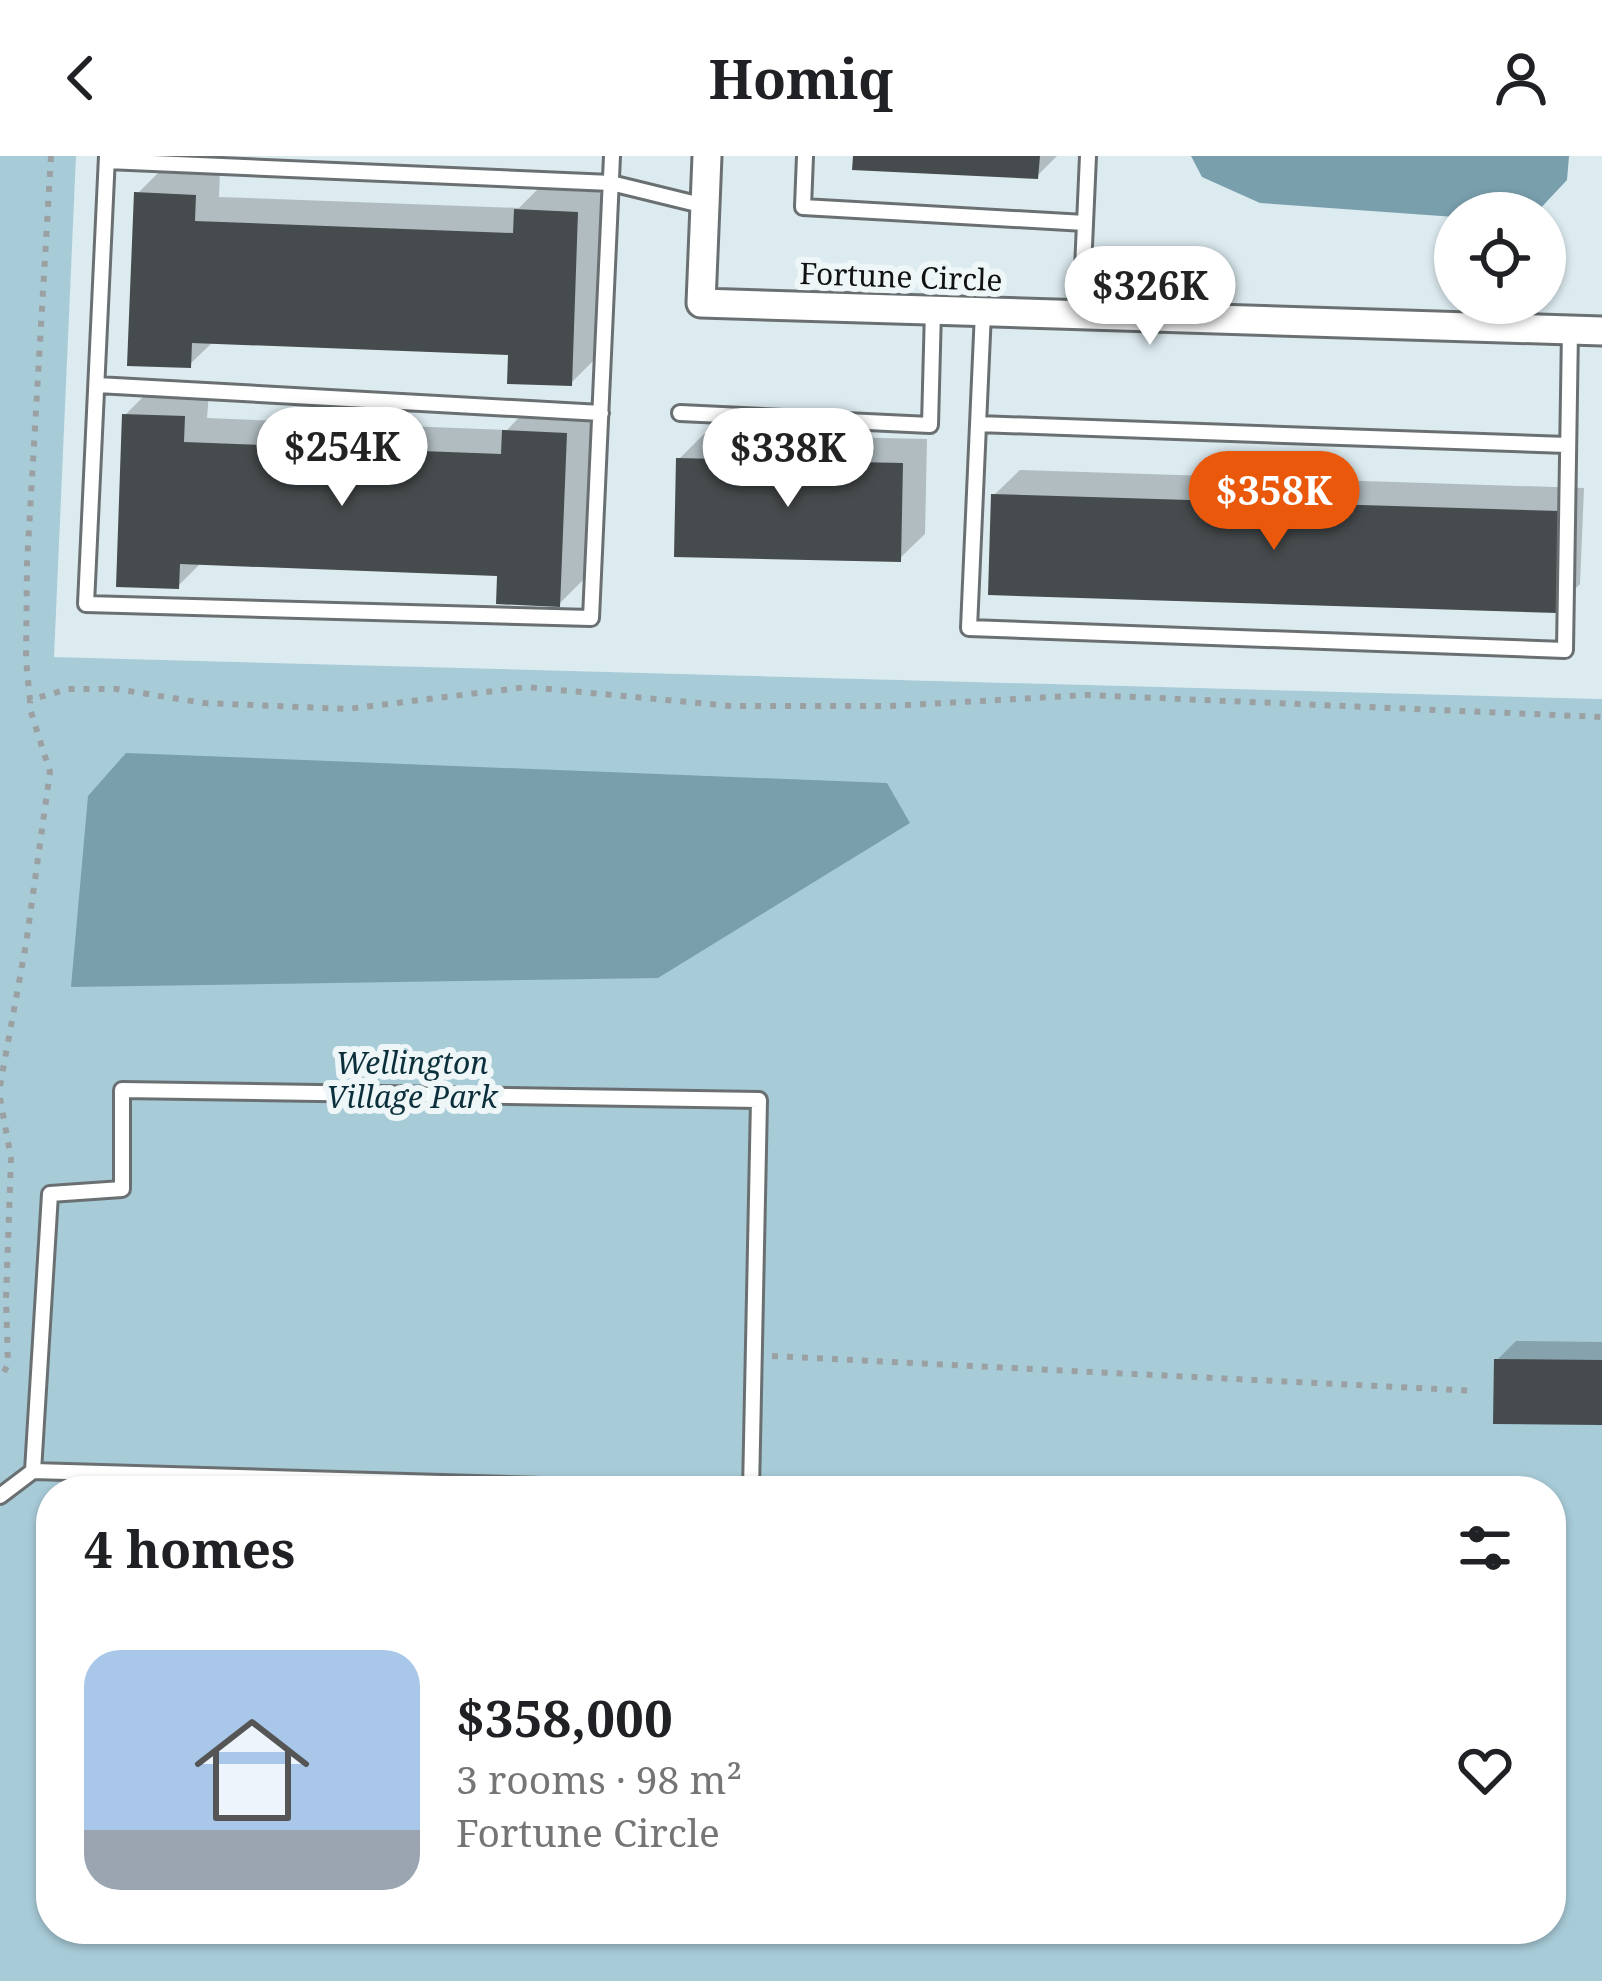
<!DOCTYPE html>
<meta charset="utf-8">
<style>
body{margin:0;font-family:"Noto Serif",serif;background:#f2f2f2;color:#202124;height:100vh;display:flex;flex-direction:column;font-size:45px;white-space:nowrap}
*{box-sizing:border-box;margin:0}
p{font-size:39px;color:#757577}
.icon{flex:none;width:66px;height:66px;fill:none;stroke:currentColor;stroke-width:2;stroke-linecap:round;stroke-linejoin:round}
.map{position:relative;flex:1;overflow:hidden}
.details{position:absolute;left:36px;top:1320px;width:1530px;height:468px;display:flex;flex-direction:column;background:#fff;border-radius:48px;box-shadow:0 3px 9px #0004}
.details>*{flex:none}
.fabs{position:absolute;left:1434px;top:36px;display:grid;gap:24px}
.fabs a{display:grid;place-items:center;width:132px;height:132px;border-radius:50%;background:#fff;box-shadow:0 3px 9px #0004;font-size:60px}
.price{position:absolute;translate:-50% -102px;padding:0 27px;border-radius:42px;background:#fff;color:#222;font-size:39px;line-height:78px;filter:drop-shadow(0 3px 6px #0008)}
.price::after{content:'';position:absolute;left:50%;top:72px;width:36px;height:27px;margin-left:-18px;background:inherit;clip-path:polygon(0 0,100% 0,50% 100%)}
.price.current{background:#ea580c;color:#fff}
ul{padding:0;list-style:none}
li{display:flex;align-items:center;gap:36px;height:300px;padding:0 48px}
li+li{border-top:3px solid #e0e0e0}
li span{display:grid;place-items:center;flex:none;width:336px;height:240px;border-radius:36px;color:#555}
li>.icon{margin-inline-start:auto}
span .icon{width:144px;height:144px;fill:#fffc;stroke-width:1}
li b{font-size:51px}
h2{display:flex;justify-content:space-between;align-items:center;height:144px;padding:0 48px;font-size:51px}
header{display:flex;justify-content:space-between;align-items:center;height:156px;padding:0 48px;background:#fff;font-size:54px;font-weight:700}
.map>svg:first-child{display:block}
.built{fill:#dcebf0;fill-rule:evenodd}
.green{fill:#a8cbd8;fill-rule:evenodd}
.water{fill:#799eac}
.shadow{fill:#0003}
.building{fill:#464b4d}
.lines{fill:none;stroke-linecap:round;stroke-linejoin:round}
.service-casing{stroke:#6a7072;stroke-width:20}
.minor-casing{stroke:#6a7072;stroke-width:33}
.path{stroke:#9ba1a2;stroke-width:6;stroke-dasharray:6 9;stroke-linecap:butt}
.service{stroke:#fff;stroke-width:14}
.minor{stroke:#fff;stroke-width:27}
.labels{text-anchor:middle;dominant-baseline:central;stroke-width:12;stroke-linejoin:round;paint-order:stroke}
.street-label{font-size:30px;fill:#101213;stroke:#eff6f8}
.park-label{font-size:30px;font-style:italic;fill:#0b303c;stroke:#eff6f8}
</style>
<header><svg class="icon" aria-label="back" viewBox="0 0 24 24"><path d="M15 5l-7 7 7 7"/></svg>Homiq<svg class="icon" aria-label="person" viewBox="0 0 24 24"><circle cx="12" cy="8" r="4"/><path d="M4 21q1-7 8-7t8 7"/></svg></header>
<div class="map">
<svg width="1602" height="1825" viewBox="0 0 1602 1825">
<rect width="100%" height="100%" fill="#eff6f8"/>
<!-- built -->
<path class="built" d="M 76,0 L 1602,0 L 1602,543 L 53,501 ZM 1455,57 L 1545,57 L 1545,147 L 1455,147 Z"/>
<!-- green -->
<path class="green" d="M 0,0 L 76,0 L 54,501 L 1602,543 L 1602,1825 L 0,1825 ZM 51,1335 L 1551,1335 L 1551,1773 L 51,1773 Z"/>
<!-- water -->
<path class="water" d="M 1191,0 L 1569,0 L 1567,24 L 1536,57 L 1455,57 L 1455,61 L 1260,47 L 1202,21 Z
M 126,597 L 887,627 L 910,667 L 658,822 L 71,831 L 88,640 Z"/>
<!-- shadow -->
<path class="shadow" d="M 856,0 L 1057,0 L 1037,20 Z
M 162,13 L 220,15 L 219,41 L 519,52 L 542,29 L 602,32 L 596,202 L 571,227 L 511,196 L 214,185 L 189,209 L 137,38 Z
M 150,234 L 209,236 L 207,262 L 507,274 L 530,250 L 591,253 L 584,423 L 559,448 L 500,417 L 202,406 L 178,430 L 125,259 Z
M 704,278 L 927,283 L 925,378 L 899,403 L 679,303 Z
M 1020,314 L 1584,332 L 1580,428 L 1555,453 L 994,339 Z
M 1516,1185 L 1602,1186 L 1602,1266 L 1497,1204 Z"/>
<!-- building -->
<path class="building" d="M 853,0 L 1040,0 L 1038,23 L 852,14 Z
M 134,36 L 196,39 L 195,65 L 513,77 L 514,53 L 578,56 L 572,230 L 507,228 L 508,199 L 192,187 L 191,212 L 127,210 Z
M 122,258 L 185,260 L 184,286 L 501,298 L 502,274 L 567,277 L 560,451 L 496,448 L 497,420 L 180,408 L 179,433 L 116,431 Z
M 676,302 L 903,307 L 901,406 L 674,401 Z
M 991,338 L 1560,355 L 1557,457 L 988,439 Z
M 1494,1203 L 1602,1204 L 1602,1269 L 1493,1268 Z"/>
<g class="lines">
<!-- service casing -->
<g class="service-casing">
<path id="service" d="M 107,0 L 86,448 L 591,462 L 612,0
M 805,0 L 803,51 L 1085,67
M 107,5 L 611,27 L 705,50
M 983,156 L 969,472 L 1565,494 L 1570,174
M 1081,158 L 1088,0
M 97,229 L 601,257
M 680,257 L 930,269 L 933,154
M 978,268 L 1567,289
M 33,1315 L 50,1038 L 122,1033 L 122,934 L 759,944 L 751,1335
M 0,1340 L 33,1315 L 712,1335"/>
</g>
<!-- minor casing -->
<g class="minor-casing">
<path id="minor" d="M 707,0 L 701,147 L 1602,175"/>
</g>
<!-- path -->
<path class="path" d="M 51,0 L 27,407 L 26,504 L 30,544 L 68,533 L 116,533 L 204,547 L 347,553 L 527,531 L 731,550 L 890,550 L 1087,539 L 1602,561
M 0,930 L 26,788 L 50,616 L 30,553 L 30,545
M 0,942 L 11,1002 L 6,1142 L 8,1208 L 0,1224
M 772,1200 L 1476,1235"/>
<!-- service -->
<use href="#service" class="service"/>
<!-- minor -->
<use href="#minor" class="minor"/>
</g>
<g class="labels">
<!-- street labels -->
<g class="street-label">
<text transform="translate(901 120) rotate(2)">Fortune Circle</text>
</g>
<!-- park labels -->
<g class="park-label">
<text x="412" y="906">Wellington<tspan x="412" dy="34">Village Park</tspan></text>
</g>
</g>
</svg>
<div class="fabs">
<a><svg class="icon" aria-label="locate" viewBox="0 0 24 24"><circle cx="12" cy="12" r="6"/><path d="M12 2v4M12 18v4M2 12h4M18 12h4"/></svg></a>
</div>
<b class="price" style="left:1150px;top:192px">$326K</b>
<b class="price" style="left:342px;top:353px">$254K</b>
<b class="price" style="left:788px;top:354px">$338K</b>
<b class="price current" style="left:1274px;top:397px">$358K</b>
<section class="details">
<h2>4 homes<svg class="icon" aria-label="filters" viewBox="0 0 24 24"><path d="M4 7h16M4 17h16"/><circle cx="9" cy="7" r="2"/><circle cx="15" cy="17" r="2"/></svg></h2>
<ul>
<li><span style="background:linear-gradient(#a9c7e8 75%,#9aa5b1 0)"><svg class="icon" aria-label="home" viewBox="0 0 24 24"><path d="M3 11l9-7 9 7M6 9v11h12V9"/></svg></span><div><b>$358,000</b><p>3 rooms · 98 m²</p><p>Fortune Circle</p></div><svg class="icon" aria-label="heart" viewBox="0 0 24 24"><path d="M12 20l-8-8c-3-5 5-10 8-4 3-6 11-1 8 4z"/></svg></li>
</ul>
</section>
</div>
